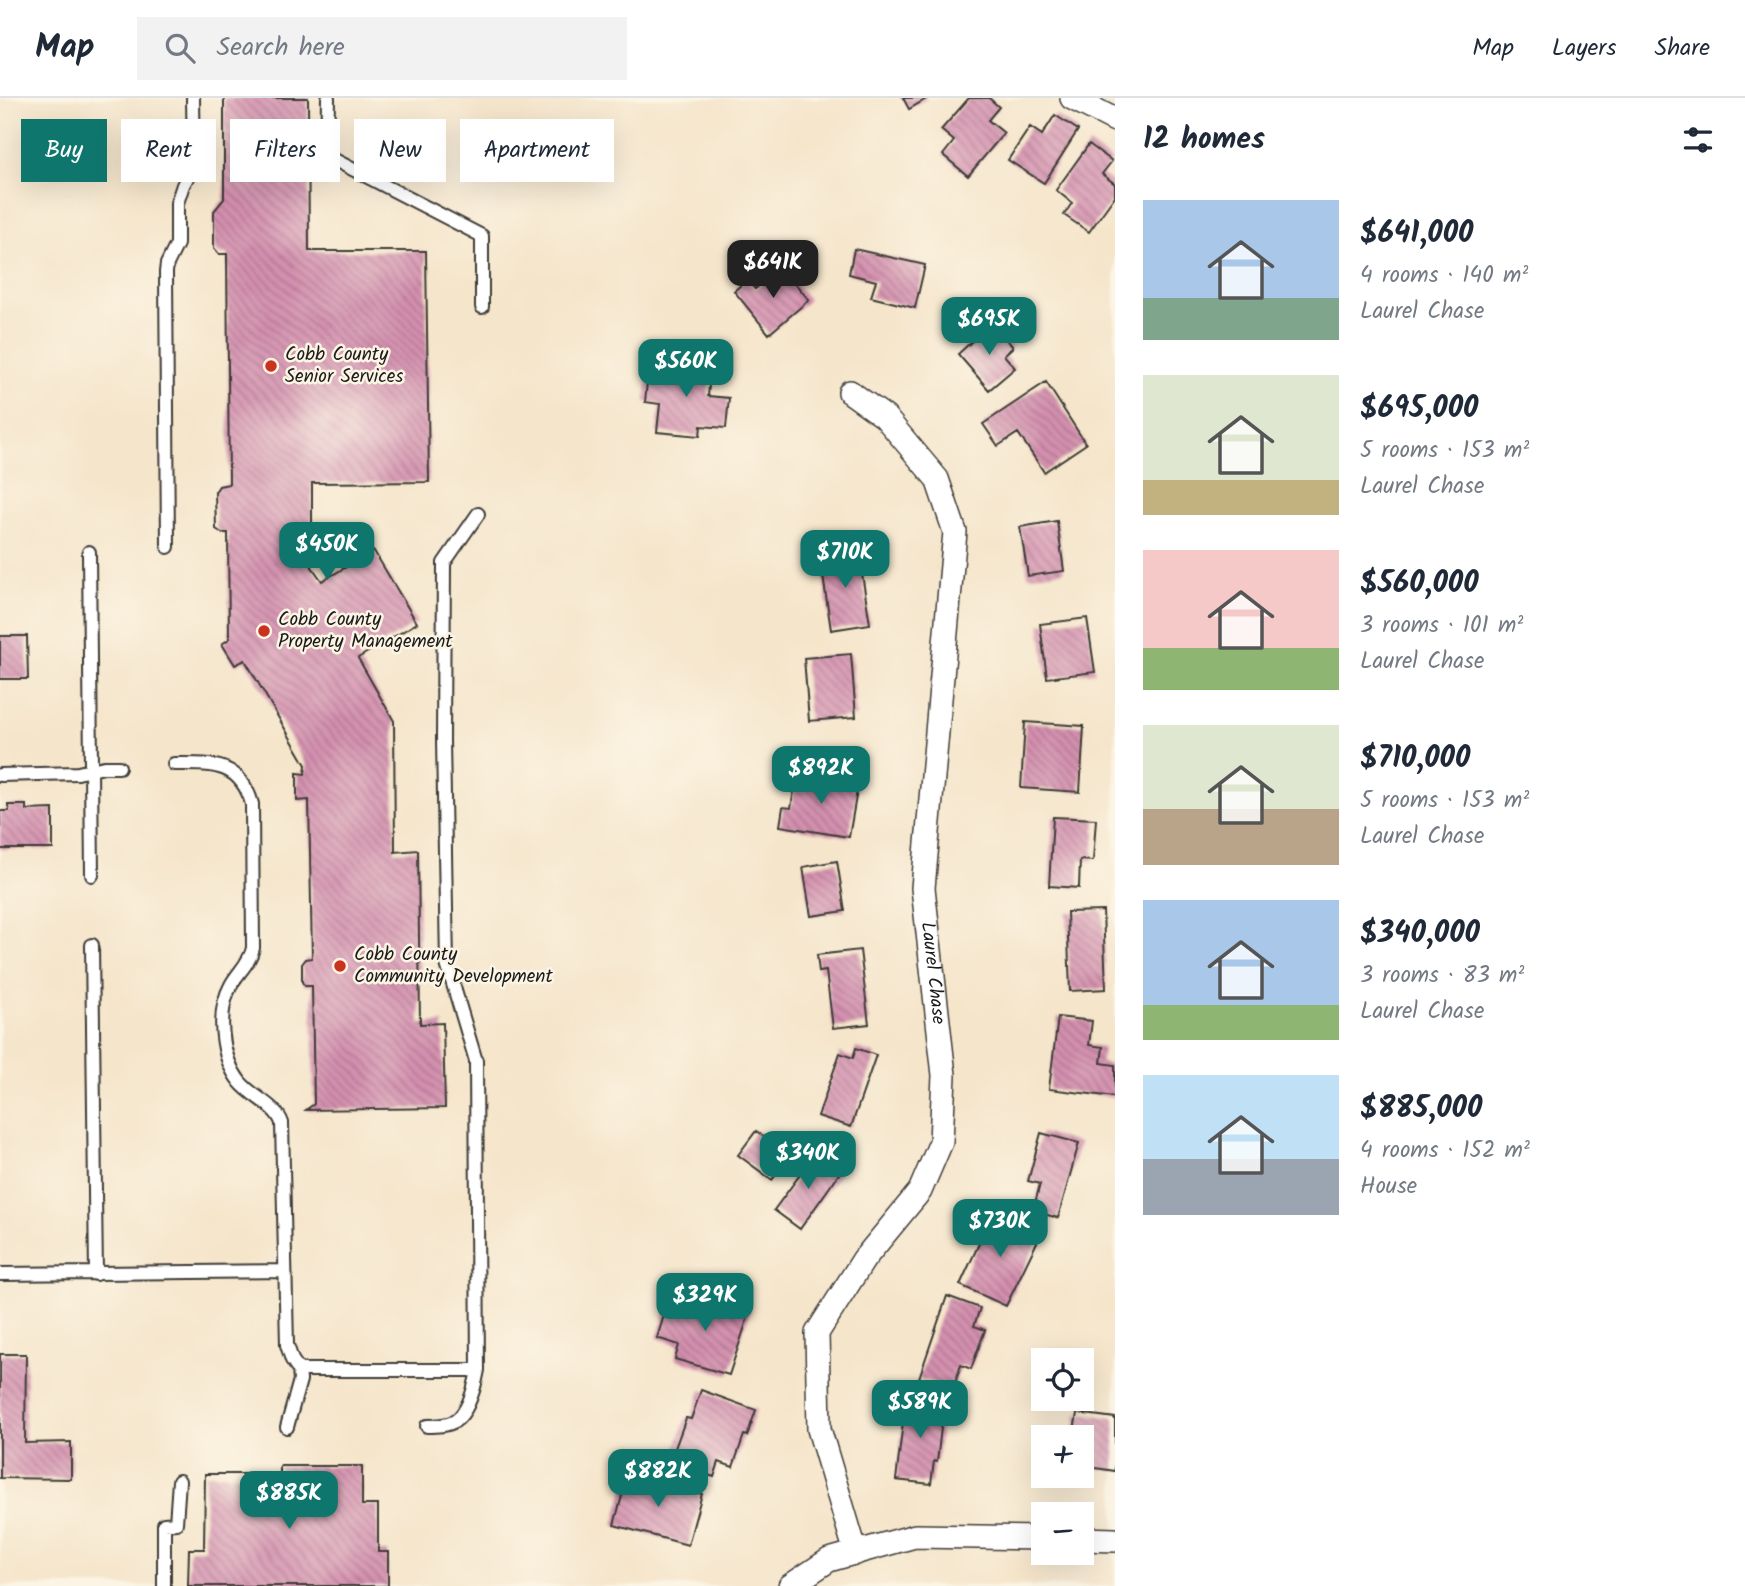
<!DOCTYPE html>
<meta charset="utf-8">
<style>
body{margin:0;font-family:Kalam,sans-serif;background:#f2f2f3;color:#1f2937;height:100vh;display:flex;flex-direction:column;font-size:26px;white-space:nowrap}
*{box-sizing:border-box;margin:0}
p{font-size:23px;color:#747a83}
.icon{flex:none;width:38px;height:38px;fill:none;stroke:currentColor;stroke-width:2;stroke-linecap:round;stroke-linejoin:round}
.map{position:relative;flex:1;overflow:hidden}
.details{display:flex;flex-direction:column;background:#fff;width:630px}
.details>*{flex:none}
.top-card{position:absolute;left:21px;top:21px;width:665px;height:63px;display:flex;gap:14px}
.fabs{position:absolute;left:1031px;top:1250px;display:grid;gap:14px}
.fabs a{display:grid;place-items:center;width:63px;height:63px;border-radius:0px;background:#fff;box-shadow:0 7px 28px #0002;font-size:35px}
.price{position:absolute;translate:-50% -60px;padding:0 16px;border-radius:14px;background:#0f766e;color:#fff;font-size:23px;line-height:46px;filter:drop-shadow(0 2px 4px #0008)}
.price::after{content:'';position:absolute;left:50%;top:42px;width:21px;height:16px;margin-left:-10px;background:inherit;clip-path:polygon(0 0,100% 0,50% 100%)}
.price.current{background:#222;color:#fff}
ul{padding:0;list-style:none}
li{display:flex;align-items:center;gap:21px;height:175px;padding:0 28px}
li span{display:grid;place-items:center;flex:none;width:196px;height:140px;border-radius:0px;color:#555}
li>.icon{margin-inline-start:auto}
span .icon{width:84px;height:84px;fill:#fffc;stroke-width:1}
li b{font-size:30px}
h2{display:flex;justify-content:space-between;align-items:center;height:84px;padding:0 28px;font-size:30px}
.chip{padding:0 24px;border-radius:0px;background:#fff;box-shadow:0 7px 28px #0002;font-size:24px;line-height:63px}
.chip.current{background:#0f766e;color:#fff}
header{display:flex;align-items:center;gap:42px;box-sizing:border-box;height:98px;padding:0 35px;background:#fff;border-bottom:2px solid #e0e1e3}
header strong{font-size:33px}
nav{display:flex;gap:38px;margin-inline-start:auto;font-size:24px}
.search{width:490px;height:63px;background:#f2f2f3;display:flex;align-items:center;gap:18px;box-sizing:border-box;padding:0 24px;border-radius:0px;color:#747a83;font-size:26px}
main{display:flex;flex:1;min-height:0}
.map>svg:first-child{display:block}
.building{fill:url(#building-back-hatch)}
.lines{fill:none;stroke-linecap:round;stroke-linejoin:round}
.lane-casing{stroke:#3d3a36;stroke-width:16}
.street-casing{stroke:#3d3a36;stroke-width:26}
.lane{stroke:#fff;stroke-width:12}
.street{stroke:#fff;stroke-width:23}
.poi-dot{fill:#c8321e;stroke:#fcf5e5;stroke-width:2.5}
.labels{text-anchor:middle;dominant-baseline:central;stroke-width:5;stroke-linejoin:round;paint-order:stroke}
.poi-label{font-size:19px;fill:#1c1c1c;stroke:#fcf5e5;text-anchor:start}
.street-label{font-size:19px;fill:#1c1c1c;stroke:#fcf5e5}
</style>
<header>
<strong>Map</strong>
<div class="search"><svg class="icon" aria-label="search" viewBox="0 0 24 24"><circle cx="10" cy="10" r="6"/><path d="M15 15l6 6"/></svg>Search here</div>
<nav><a>Map</a><a>Layers</a><a>Share</a></nav>
</header>
<main>
<div class="map">
<svg width="1115" height="1488" viewBox="0 0 1115 1488">
<defs>
<pattern id="building-back-hatch" width="6" height="6" patternUnits="userSpaceOnUse" patternTransform="scale(1.75)"><rect width="6" height="6" fill="#d490af"/><path d="M-1 5l2 2M0 0l6 6M5-1l2 2" fill="none" stroke="#ab758e"/></pattern>
</defs>
<rect width="100%" height="100%" fill="#fcf5e5"/>
<filter id="ink" filterUnits="userSpaceOnUse"><feTurbulence type="fractalNoise" baseFrequency=".0143" numOctaves="2"/><feDisplacementMap in="SourceGraphic" scale="14" xChannelSelector="R" yChannelSelector="G"/><feConvolveMatrix kernelMatrix="1 2 1 2 8 2 1 2 1" color-interpolation-filters="sRGB"/></filter>
<filter id="wash" filterUnits="userSpaceOnUse"><feTurbulence type="fractalNoise" baseFrequency=".00686" numOctaves="4" result="noise"/><feDisplacementMap in="SourceGraphic" scale="28" xChannelSelector="R" yChannelSelector="G"/><feGaussianBlur stdDeviation="1.57" result="paint"/><feColorMatrix in="noise" values="0 0 0 0 0 0 0 0 0 0 0 0 0 0 0 0 0 1.4 0 .05"/><feComposite in="paint" operator="in"/></filter>
<g filter="url(#wash)">
<rect width="100%" height="100%" fill="#f5e5cb"/>
<g id="blocks">
<!-- building -->
<path class="building" d="M 224,0 L 308,0 L 309,153 L 426,153 L 429,384 L 312,385 L 312,469 L 322,483 L 374,453 L 417,525 L 358,560 L 394,623 L 395,754 L 418,752 L 420,926 L 443,925 L 445,1010 L 306,1012 L 314,1006 L 312,888 L 305,888 L 302,884 L 302,866 L 306,861 L 312,860 L 309,702 L 297,703 L 297,675 L 305,676 L 306,667 L 245,562 L 235,567 L 222,546 L 229,541 L 228,435 L 222,435 L 216,431 L 215,394 L 219,388 L 229,386 L 227,156 L 219,156 L 214,150 L 214,113 L 224,101 Z
M 903,0 L 928,0 L 909,11 Z
M 969,0 L 989,0 L 999,9 L 988,22 L 1004,35 L 968,78 L 943,57 L 954,43 L 941,32 Z
M 1055,17 L 1078,32 L 1044,85 L 1008,62 L 1030,29 L 1042,37 Z
M 1089,46 L 1112,63 L 1102,76 L 1115,86 L 1115,98 L 1089,134 L 1064,117 L 1072,105 L 1056,92 Z
M 854,151 L 925,167 L 915,210 L 871,199 L 876,183 L 849,176 Z
M 781,169 L 809,202 L 769,236 L 734,193 L 747,182 L 755,191 Z
M 992,225 L 1013,249 L 1004,257 L 1015,270 L 989,292 L 958,256 Z
M 662,261 L 711,266 L 708,298 L 729,300 L 726,330 L 701,328 L 700,338 L 657,334 L 660,306 L 645,304 L 647,284 L 660,285 Z
M 1046,284 L 1086,346 L 1044,374 L 1018,335 L 998,348 L 983,326 Z
M 1057,423 L 1064,473 L 1028,478 L 1020,429 Z
M 858,451 L 870,526 L 831,532 L 820,457 Z
M 1087,520 L 1095,574 L 1047,580 L 1040,526 Z
M 0,538 L 27,538 L 28,581 L 0,581 Z
M 851,556 L 856,619 L 809,623 L 804,560 Z
M 1025,624 L 1084,628 L 1080,694 L 1021,690 Z
M 797,676 L 858,687 L 849,739 L 780,728 L 783,709 L 791,710 Z
M 8,707 L 26,707 L 26,712 L 53,711 L 53,751 L 0,751 L 0,713 L 9,713 Z
M 1053,719 L 1096,721 L 1093,763 L 1080,762 L 1079,790 L 1049,788 Z
M 837,763 L 845,813 L 811,818 L 803,769 Z
M 1103,813 L 1106,891 L 1070,893 L 1067,814 Z
M 860,852 L 869,926 L 833,930 L 826,873 L 819,874 L 817,857 Z
M 1058,919 L 1092,923 L 1089,947 L 1103,949 L 1101,965 L 1115,967 L 1115,999 L 1049,991 Z
M 856,950 L 876,957 L 851,1029 L 818,1018 L 840,955 L 853,960 Z
M 756,1033 L 790,1057 L 772,1082 L 738,1057 Z
M 1041,1035 L 1079,1045 L 1058,1120 L 1033,1113 L 1040,1086 L 1028,1083 Z
M 816,1055 L 841,1073 L 800,1131 L 774,1112 Z
M 999,1112 L 1029,1126 L 1025,1136 L 1038,1142 L 1006,1208 L 960,1187 L 982,1139 L 985,1141 Z
M 947,1198 L 980,1210 L 974,1228 L 985,1232 L 971,1271 L 961,1267 L 953,1291 L 919,1280 Z
M 712,1199 L 751,1210 L 729,1277 L 675,1261 L 679,1247 L 657,1240 L 669,1201 L 708,1213 Z
M 0,1256 L 26,1256 L 25,1345 L 71,1344 L 71,1381 L 0,1380 Z
M 701,1292 L 756,1312 L 747,1338 L 744,1337 L 733,1369 L 719,1364 L 714,1379 L 670,1364 L 686,1320 L 691,1321 Z
M 906,1299 L 944,1304 L 937,1364 L 934,1363 L 931,1386 L 896,1382 Z
M 1077,1315 L 1115,1320 L 1115,1373 L 1082,1368 L 1082,1339 L 1073,1339 Z
M 280,1368 L 362,1368 L 362,1407 L 378,1407 L 378,1454 L 388,1454 L 388,1488 L 188,1488 L 189,1451 L 204,1451 L 205,1376 L 280,1376 Z
M 628,1376 L 702,1396 L 688,1447 L 614,1427 Z"/>
</g>
</g>
<g filter="url(#ink)">
<use href="#blocks" fill-opacity="0" stroke="#3d3a36" stroke-width="2"/>
<g class="lines">
<!-- lane casing -->
<g class="lane-casing">
<path id="lane" d="M 328,0 L 327,58 L 482,138 L 482,209
M 478,416 L 444,465 L 443,642 L 447,866 L 476,963 L 478,1272
M 168,449 L 166,174 L 167,166 L 177,146 L 177,105 L 183,87 L 194,67 L 193,0
M 89,454 L 92,777
M 174,666 C 211,666 240,663 252,706 L 253,850 C 250,865 238,874 231,887 C 216,914 221,960 240,984 C 252,999 276,1007 282,1025 L 287,1247 L 292,1262 L 299,1272 L 300,1282 L 287,1329
M 0,677 L 78,675 L 104,669 L 119,669
M 92,847 L 96,1176
M 0,1176 L 285,1173
M 299,1272 L 478,1272 C 475,1288 469,1314 455,1323 C 447,1328 436,1328 427,1328
M 164,1488 L 164,1426 L 176,1425 L 179,1383"/>
</g>
<!-- street casing -->
<g class="street-casing">
<g id="street">
<path d="M 1072,0 L 1115,22"/>
<path id="s1" d="M 850,294 L 885,319 L 937,381 L 955,434 L 923,790 L 944,977 L 941,1044 L 920,1093 L 864,1161 L 817,1235 L 819,1331 L 856,1455"/>
<path d="M 1082,1441 L 1115,1442"/>
<path d="M 790,1488 L 829,1462 L 915,1438 L 1043,1440"/>
</g>
</g>
<!-- lane -->
<use href="#lane" class="lane"/>
<!-- street -->
<use href="#street" class="street"/>
</g>
</g>
<!-- markers -->
<g class="poi-dot">
<circle cx="271" cy="268" r="7"/>
<circle cx="264" cy="533" r="7"/>
<circle cx="340" cy="868" r="7"/>
</g>
<g class="labels">
<!-- poi labels -->
<g class="poi-label">
<text x="285" y="257">Cobb County<tspan x="285" dy="22">Senior Services</tspan></text>
<text x="278" y="522">Cobb County<tspan x="278" dy="22">Property Management</tspan></text>
<text x="354" y="857">Cobb County<tspan x="354" dy="22">Community Development</tspan></text>
</g>
<!-- street labels -->
<g class="street-label">
<text stroke="none"><textPath href="#s1" startOffset="623">Laurel Chase</textPath></text>
</g>
</g>
</svg>
<div class="fabs">
<a><svg class="icon" aria-label="locate" viewBox="0 0 24 24"><circle cx="12" cy="12" r="6"/><path d="M12 2v4M12 18v4M2 12h4M18 12h4"/></svg></a>
<a>+</a>
<a>−</a>
</div>
<b class="price current" style="left:773px;top:202px">$641K</b>
<b class="price" style="left:989px;top:259px">$695K</b>
<b class="price" style="left:686px;top:301px">$560K</b>
<b class="price" style="left:327px;top:484px">$450K</b>
<b class="price" style="left:845px;top:492px">$710K</b>
<b class="price" style="left:821px;top:708px">$892K</b>
<b class="price" style="left:808px;top:1093px">$340K</b>
<b class="price" style="left:1000px;top:1161px">$730K</b>
<b class="price" style="left:705px;top:1235px">$329K</b>
<b class="price" style="left:920px;top:1342px">$589K</b>
<b class="price" style="left:658px;top:1411px">$882K</b>
<b class="price" style="left:289px;top:1433px">$885K</b>
<div class="top-card">
<a class="chip current">Buy</a>
<a class="chip">Rent</a>
<a class="chip">Filters</a>
<a class="chip">New</a>
<a class="chip">Apartment</a>
</div>
</div>
<section class="details">
<h2>12 homes<svg class="icon" aria-label="filters" viewBox="0 0 24 24"><path d="M4 7h16M4 17h16"/><circle cx="9" cy="7" r="2"/><circle cx="15" cy="17" r="2"/></svg></h2>
<ul>
<li><span style="background:linear-gradient(#a9c7e8 70%,#7fa58c 0)"><svg class="icon" aria-label="home" viewBox="0 0 24 24"><path d="M3 11l9-7 9 7M6 9v11h12V9"/></svg></span><div><b>$641,000</b><p>4 rooms · 140 m²</p><p>Laurel Chase</p></div></li>
<li><span style="background:linear-gradient(#dfe7d0 75%,#c2b280 0)"><svg class="icon" aria-label="home" viewBox="0 0 24 24"><path d="M3 11l9-7 9 7M6 9v11h12V9"/></svg></span><div><b>$695,000</b><p>5 rooms · 153 m²</p><p>Laurel Chase</p></div></li>
<li><span style="background:linear-gradient(#f6c9c9 70%,#8fb573 0)"><svg class="icon" aria-label="home" viewBox="0 0 24 24"><path d="M3 11l9-7 9 7M6 9v11h12V9"/></svg></span><div><b>$560,000</b><p>3 rooms · 101 m²</p><p>Laurel Chase</p></div></li>
<li><span style="background:linear-gradient(#dfe7d0 60%,#b9a48a 0)"><svg class="icon" aria-label="home" viewBox="0 0 24 24"><path d="M3 11l9-7 9 7M6 9v11h12V9"/></svg></span><div><b>$710,000</b><p>5 rooms · 153 m²</p><p>Laurel Chase</p></div></li>
<li><span style="background:linear-gradient(#a9c7e8 75%,#8fb573 0)"><svg class="icon" aria-label="home" viewBox="0 0 24 24"><path d="M3 11l9-7 9 7M6 9v11h12V9"/></svg></span><div><b>$340,000</b><p>3 rooms · 83 m²</p><p>Laurel Chase</p></div></li>
<li><span style="background:linear-gradient(#bfe0f5 60%,#9aa5b1 0)"><svg class="icon" aria-label="home" viewBox="0 0 24 24"><path d="M3 11l9-7 9 7M6 9v11h12V9"/></svg></span><div><b>$885,000</b><p>4 rooms · 152 m²</p><p>House</p></div></li>
</ul>
</section>
</main>
